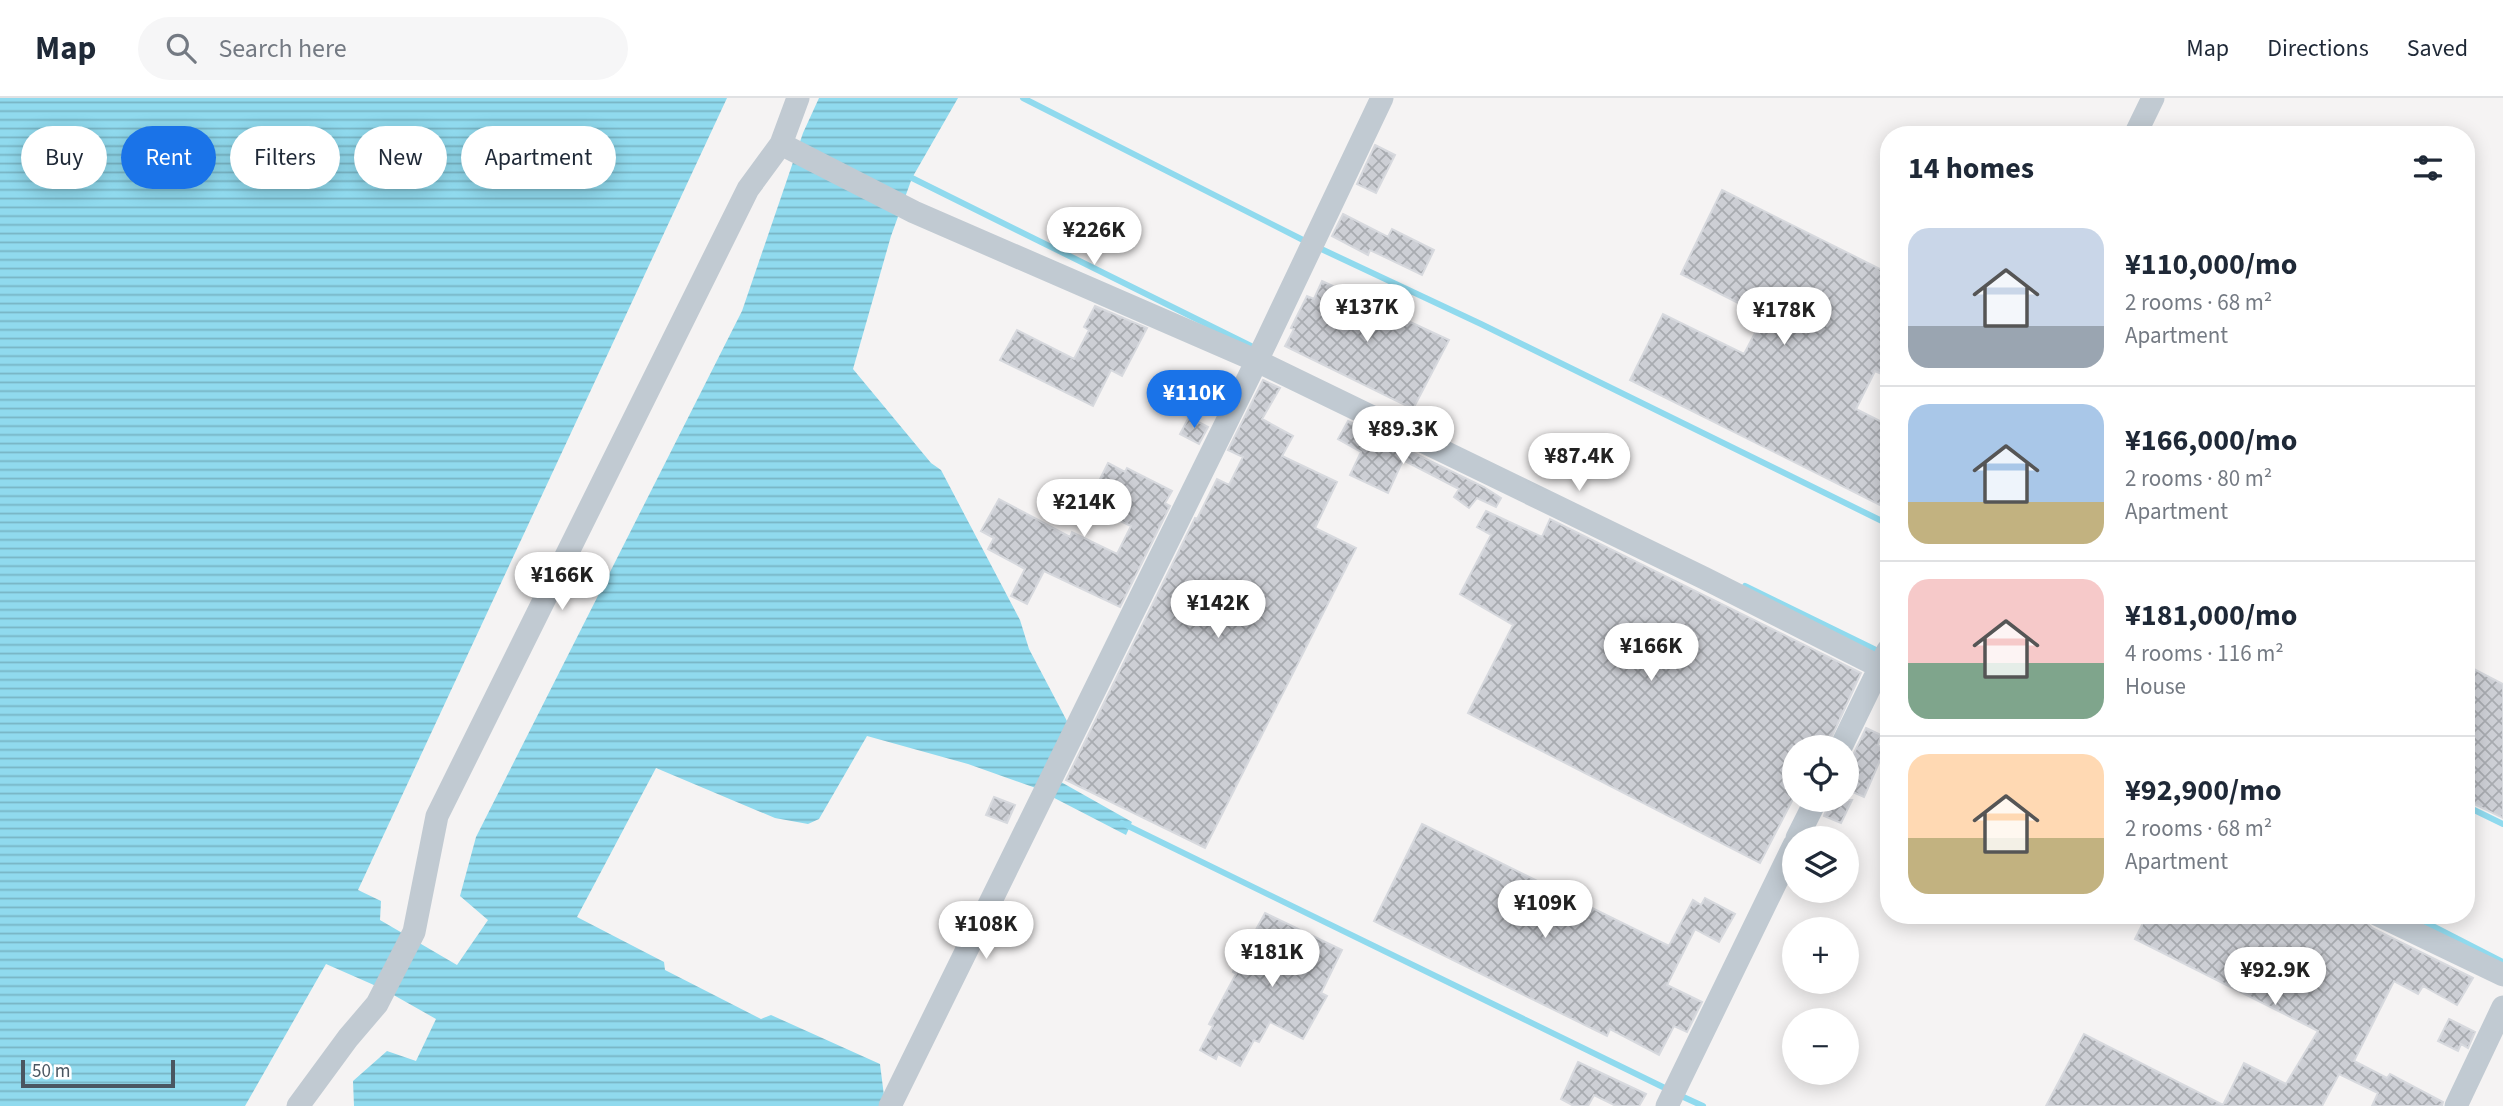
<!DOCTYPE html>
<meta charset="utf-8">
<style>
body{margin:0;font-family:"Source Sans 3",sans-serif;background:#f6f6f7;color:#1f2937;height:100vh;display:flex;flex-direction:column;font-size:26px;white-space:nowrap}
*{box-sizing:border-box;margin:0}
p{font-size:23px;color:#747a83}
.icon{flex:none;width:38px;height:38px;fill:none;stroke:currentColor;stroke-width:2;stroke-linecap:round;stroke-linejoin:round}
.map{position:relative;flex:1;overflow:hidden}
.details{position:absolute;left:1880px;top:28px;width:595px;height:798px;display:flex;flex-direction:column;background:#fff;border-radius:28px;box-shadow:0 4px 18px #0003}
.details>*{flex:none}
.top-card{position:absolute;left:21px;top:28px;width:665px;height:63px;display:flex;gap:14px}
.fabs{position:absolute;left:1782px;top:637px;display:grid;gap:14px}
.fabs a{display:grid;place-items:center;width:77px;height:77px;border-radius:50%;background:#fff;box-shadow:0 4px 18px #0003;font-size:35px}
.scale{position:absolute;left:21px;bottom:18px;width:154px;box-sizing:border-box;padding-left:7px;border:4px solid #4a5661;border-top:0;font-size:19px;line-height:24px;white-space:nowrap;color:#4a5661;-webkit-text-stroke:5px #fff;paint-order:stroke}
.price{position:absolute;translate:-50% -60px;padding:0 16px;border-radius:24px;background:#fff;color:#222;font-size:23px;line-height:46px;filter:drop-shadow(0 2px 4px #0008)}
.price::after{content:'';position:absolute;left:50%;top:42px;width:21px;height:16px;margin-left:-10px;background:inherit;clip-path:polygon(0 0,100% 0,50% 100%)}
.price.active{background:#1a73e8;color:#fff}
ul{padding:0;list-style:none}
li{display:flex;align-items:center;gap:21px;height:175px;padding:0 28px}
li+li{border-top:2px solid #e0e1e3}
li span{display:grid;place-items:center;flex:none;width:196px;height:140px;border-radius:21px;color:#555}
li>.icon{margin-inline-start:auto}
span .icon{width:84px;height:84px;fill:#fffc;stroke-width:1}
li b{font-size:30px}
h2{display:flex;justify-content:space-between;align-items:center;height:84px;padding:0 28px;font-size:30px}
.tag{padding:0 24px;border-radius:32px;background:#fff;box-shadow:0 4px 18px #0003;font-size:24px;line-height:63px}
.tag.active{background:#1a73e8;color:#fff}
header{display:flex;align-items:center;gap:42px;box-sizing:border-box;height:98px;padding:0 35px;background:#fff;border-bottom:2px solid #e0e1e3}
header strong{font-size:33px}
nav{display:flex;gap:38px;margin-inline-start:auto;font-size:24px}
.search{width:490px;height:63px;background:#f6f6f7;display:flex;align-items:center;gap:18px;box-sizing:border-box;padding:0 24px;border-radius:38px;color:#747a83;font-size:26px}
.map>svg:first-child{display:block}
.water{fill:url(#water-rules)}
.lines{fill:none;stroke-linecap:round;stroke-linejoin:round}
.stream{stroke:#90daee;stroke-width:6}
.building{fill:url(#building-cross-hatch);stroke:#d7d9de;stroke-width:2}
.minor{stroke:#c1cad2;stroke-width:23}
</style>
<header>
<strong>Map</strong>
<div class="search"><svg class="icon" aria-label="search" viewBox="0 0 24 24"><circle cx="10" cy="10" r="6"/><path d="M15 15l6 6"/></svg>Search here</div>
<nav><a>Map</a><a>Directions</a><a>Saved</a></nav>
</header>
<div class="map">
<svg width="2503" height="1008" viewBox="0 0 2503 1008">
<defs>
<pattern id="water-rules" width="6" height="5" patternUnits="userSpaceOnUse" patternTransform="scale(1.75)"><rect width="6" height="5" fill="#90daee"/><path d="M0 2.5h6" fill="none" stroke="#78b4c4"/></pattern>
<pattern id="building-cross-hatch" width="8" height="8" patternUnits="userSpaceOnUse" patternTransform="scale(1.75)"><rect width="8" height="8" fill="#cdcfd5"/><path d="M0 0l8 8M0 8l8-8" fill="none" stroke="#a8abb0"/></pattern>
</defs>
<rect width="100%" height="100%" fill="#f5f3f3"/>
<!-- water -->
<path class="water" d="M 0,0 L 727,0 L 358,792 L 381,803 L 380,822 L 457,867 L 488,822 L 460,798 L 476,739 L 742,213 L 803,35 L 819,0 L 958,0 L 912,80 L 891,138 L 853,271 L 931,365 L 941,372 L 1020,522 L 1029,551 L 1068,625 L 1045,675 L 1132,724 L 1126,737 L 1033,689 L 968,666 L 867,638 L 819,721 L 808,726 L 775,720 L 656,670 L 577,819 L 664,864 L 665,872 L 761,921 L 771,917 L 880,966 L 884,998 L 879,1008 L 354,1008 L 353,983 L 387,953 L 416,963 L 436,921 L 383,891 L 326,866 L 245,1008 L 0,1008 Z"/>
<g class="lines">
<!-- stream -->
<path class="stream" d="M 1023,0 L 1307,144
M 912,80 L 1251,248
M 1317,149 L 1481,226 L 1888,426
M 1745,488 L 1880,554
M 2466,708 L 2503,726
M 1122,725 L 1669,992
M 2411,817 L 2503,864
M 1679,997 L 1703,1008"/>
</g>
<!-- building -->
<path class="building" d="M 1375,47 L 1395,57 L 1376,95 L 1357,86 Z
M 1722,92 L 1888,175 L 1888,279 L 1875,273 L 1856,311 L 1888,327 L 1888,411 L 1630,282 L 1663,216 L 1744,256 L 1764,218 L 1681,176 Z
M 1343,116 L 1388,139 L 1392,131 L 1434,152 L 1422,177 L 1370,152 L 1368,157 L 1332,138 Z
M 1322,183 L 1449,242 L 1413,311 L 1285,248 L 1294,231 L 1291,230 L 1307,198 L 1314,201 Z
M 1095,208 L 1147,230 L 1122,278 L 1111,272 L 1093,308 L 1000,262 L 1017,232 L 1074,261 L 1089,232 L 1084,229 Z
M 1263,282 L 1280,290 L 1262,321 L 1293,338 L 1282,358 L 1337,384 L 1315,430 L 1356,450 L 1205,750 L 1066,682 L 1195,420 L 1197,421 L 1217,381 L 1229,387 L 1243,359 L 1228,352 Z
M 1189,319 L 1208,329 L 1199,346 L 1180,336 Z
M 1348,323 L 1484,389 L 1501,400 L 1496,409 L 1477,400 L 1469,410 L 1454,399 L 1459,391 L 1403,362 L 1388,395 L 1350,377 L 1361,354 L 1338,341 Z
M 1108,365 L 1125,374 L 1127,370 L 1172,393 L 1165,405 L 1170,408 L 1120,509 L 1044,473 L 1027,506 L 1011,498 L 1025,471 L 988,451 L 994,440 L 981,433 L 999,401 L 1070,439 L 1072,434 L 1117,456 L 1131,428 L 1087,407 Z
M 1486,413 L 1542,439 L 1550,421 L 1861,575 L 1827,649 L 1794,649 L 1794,699 L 1760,765 L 1468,615 L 1513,527 L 1460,496 L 1491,437 L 1477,429 Z
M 2466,567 L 2503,586 L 2503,720 L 2466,702 Z
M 1866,630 L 1881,637 L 1878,647 L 1885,651 L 1864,699 L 1846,691 L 1846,662 L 1854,655 Z
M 994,699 L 1015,707 L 1007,725 L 986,717 Z
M 1830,702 L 1852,702 L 1841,725 L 1824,718 Z
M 1422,726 L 1669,848 L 1693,802 L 1701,807 L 1705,800 L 1735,816 L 1719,844 L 1695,831 L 1667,887 L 1702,904 L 1687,934 L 1674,928 L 1659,957 L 1610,931 L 1607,938 L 1374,823 Z
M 1265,815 L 1342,852 L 1321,895 L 1327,898 L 1303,941 L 1270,924 L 1259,944 L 1254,942 L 1240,968 L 1218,956 L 1216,961 L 1200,952 L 1213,928 L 1209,926 L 1236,876 L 1233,874 Z
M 2147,817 L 2356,817 L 2365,822 L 2372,830 L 2473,880 L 2457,907 L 2423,888 L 2418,896 L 2394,883 L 2354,963 L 2387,980 L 2390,976 L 2443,1004 L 2442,1008 L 2372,1008 L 2378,995 L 2339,976 L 2322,1008 L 2046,1008 L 2084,936 L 2223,1007 L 2244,965 L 2286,986 L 2318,933 L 2135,841 Z
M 2449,921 L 2475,934 L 2468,950 L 2461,946 L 2458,953 L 2438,943 Z
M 1578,964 L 1646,996 L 1639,1008 L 1616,1008 L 1594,997 L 1588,1008 L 1574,1008 L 1561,1001 Z"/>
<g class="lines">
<!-- minor -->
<path class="minor" d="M 2135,37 L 2153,0
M 781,46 L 914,114 L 1257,263 L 1704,480 L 1888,573
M 1841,649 L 1888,552
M 1797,740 L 1816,702
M 2378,817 L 2503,877
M 298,1008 L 348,940 L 377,906 L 414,834 L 437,718 L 748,91 L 781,46 L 798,0
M 890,1008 L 1266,244 L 1382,0
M 1667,1008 L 1794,747
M 2456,1008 L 2503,909"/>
</g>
</svg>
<div class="fabs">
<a><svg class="icon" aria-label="locate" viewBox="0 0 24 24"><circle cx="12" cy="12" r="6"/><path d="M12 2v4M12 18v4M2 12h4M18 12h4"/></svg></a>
<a><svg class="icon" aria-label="layers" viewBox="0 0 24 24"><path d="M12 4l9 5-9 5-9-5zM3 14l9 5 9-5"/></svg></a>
<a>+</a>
<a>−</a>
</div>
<div class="scale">50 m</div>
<b class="price" style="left:1094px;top:169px">¥226K</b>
<b class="price" style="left:1367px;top:246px">¥137K</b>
<b class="price" style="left:1784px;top:249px">¥178K</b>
<b class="price active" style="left:1194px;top:332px">¥110K</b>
<b class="price" style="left:1403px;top:368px">¥89.3K</b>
<b class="price" style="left:1579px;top:395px">¥87.4K</b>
<b class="price" style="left:1084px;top:441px">¥214K</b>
<b class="price" style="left:562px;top:514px">¥166K</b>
<b class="price" style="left:1218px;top:542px">¥142K</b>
<b class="price" style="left:1651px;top:585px">¥166K</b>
<b class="price" style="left:1545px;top:842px">¥109K</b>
<b class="price" style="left:986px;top:863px">¥108K</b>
<b class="price" style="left:1272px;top:891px">¥181K</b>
<b class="price" style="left:2275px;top:909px">¥92.9K</b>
<div class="top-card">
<a class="tag">Buy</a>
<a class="tag active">Rent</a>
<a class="tag">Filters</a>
<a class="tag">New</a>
<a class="tag">Apartment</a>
</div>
<section class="details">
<h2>14 homes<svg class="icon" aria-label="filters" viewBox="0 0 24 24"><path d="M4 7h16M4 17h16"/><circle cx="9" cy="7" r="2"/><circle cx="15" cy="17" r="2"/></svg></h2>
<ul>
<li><span style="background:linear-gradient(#c9d6e8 70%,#9aa5b1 0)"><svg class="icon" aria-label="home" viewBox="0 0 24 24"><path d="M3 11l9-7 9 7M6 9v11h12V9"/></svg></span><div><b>¥110,000/mo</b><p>2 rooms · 68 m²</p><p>Apartment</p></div></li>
<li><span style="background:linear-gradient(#a9c7e8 70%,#c2b280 0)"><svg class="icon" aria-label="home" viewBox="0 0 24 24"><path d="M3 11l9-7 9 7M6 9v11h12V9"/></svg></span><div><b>¥166,000/mo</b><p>2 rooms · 80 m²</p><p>Apartment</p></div></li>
<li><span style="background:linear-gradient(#f6c9c9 60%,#7fa58c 0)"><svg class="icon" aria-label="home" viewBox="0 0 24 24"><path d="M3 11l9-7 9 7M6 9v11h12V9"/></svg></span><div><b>¥181,000/mo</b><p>4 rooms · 116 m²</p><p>House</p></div></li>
<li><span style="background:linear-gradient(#ffd9b3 60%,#c2b280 0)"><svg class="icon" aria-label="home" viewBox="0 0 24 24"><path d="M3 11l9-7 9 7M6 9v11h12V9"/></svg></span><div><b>¥92,900/mo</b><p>2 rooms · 68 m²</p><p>Apartment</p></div></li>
</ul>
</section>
</div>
